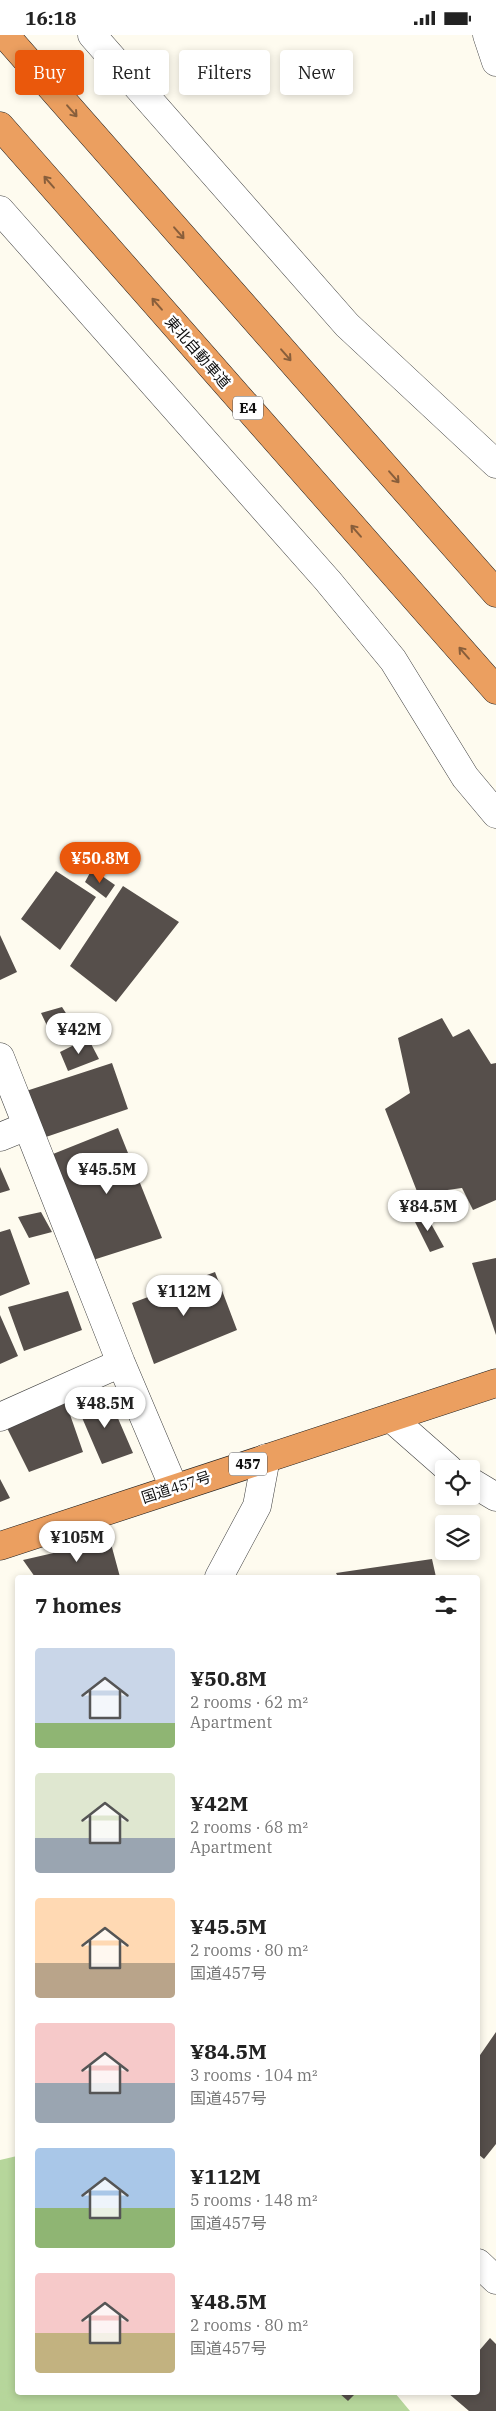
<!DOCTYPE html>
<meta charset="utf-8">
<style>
body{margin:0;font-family:"IBM Plex Serif","Noto Sans JP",serif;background:#f2f2f2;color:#222;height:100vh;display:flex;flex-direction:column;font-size:19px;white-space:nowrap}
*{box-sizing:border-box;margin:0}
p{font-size:16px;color:#767676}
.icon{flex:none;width:28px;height:28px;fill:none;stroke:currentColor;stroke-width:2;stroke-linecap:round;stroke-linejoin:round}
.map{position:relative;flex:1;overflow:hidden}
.side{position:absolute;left:15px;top:1540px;width:465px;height:820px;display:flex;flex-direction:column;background:#fff;border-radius:5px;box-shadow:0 2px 8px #0003}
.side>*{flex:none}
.banner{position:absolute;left:15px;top:15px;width:466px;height:45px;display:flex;gap:10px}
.fabs{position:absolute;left:435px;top:1425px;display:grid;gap:10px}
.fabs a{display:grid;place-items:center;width:45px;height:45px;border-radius:5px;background:#fff;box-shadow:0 2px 8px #0003;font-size:25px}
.price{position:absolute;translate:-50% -42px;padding:0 11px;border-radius:18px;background:#fff;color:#222;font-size:16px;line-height:32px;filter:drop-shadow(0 1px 2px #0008)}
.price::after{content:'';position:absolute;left:50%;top:30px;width:15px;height:11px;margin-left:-8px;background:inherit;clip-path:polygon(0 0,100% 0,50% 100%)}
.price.selected{background:#ea580c;color:#fff}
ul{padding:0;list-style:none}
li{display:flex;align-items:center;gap:15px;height:125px;padding:0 20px}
li span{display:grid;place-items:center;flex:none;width:140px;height:100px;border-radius:5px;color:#555}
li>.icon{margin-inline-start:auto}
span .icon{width:60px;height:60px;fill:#fffc;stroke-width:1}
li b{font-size:21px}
h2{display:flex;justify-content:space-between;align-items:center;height:60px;padding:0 20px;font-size:21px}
.chip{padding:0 18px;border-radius:5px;background:#fff;box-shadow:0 2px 8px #0003;font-size:18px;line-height:45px}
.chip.selected{background:#ea580c;color:#fff}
.status{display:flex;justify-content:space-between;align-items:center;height:35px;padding:0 25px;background:#fff;direction:ltr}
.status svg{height:14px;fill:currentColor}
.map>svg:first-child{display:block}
.forest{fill:#b6d69b}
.building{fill:#564f4b}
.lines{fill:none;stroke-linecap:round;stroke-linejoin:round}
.minor-casing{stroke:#414141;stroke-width:29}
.highway-casing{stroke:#1f1f1f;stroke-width:29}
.minor{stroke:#fff;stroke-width:28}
.highway{stroke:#eb9f60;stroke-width:28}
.oneway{stroke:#885e3b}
.labels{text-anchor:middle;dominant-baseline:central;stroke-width:5;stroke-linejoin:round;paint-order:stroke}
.shield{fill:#fff;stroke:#565656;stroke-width:1}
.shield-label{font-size:14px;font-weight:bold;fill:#0e0e0e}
.street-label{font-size:15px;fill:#0e0e0e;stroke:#fff}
</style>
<div class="status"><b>16:18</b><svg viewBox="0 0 49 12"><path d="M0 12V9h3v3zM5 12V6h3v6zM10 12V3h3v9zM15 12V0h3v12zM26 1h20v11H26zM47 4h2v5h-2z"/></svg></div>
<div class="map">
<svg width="496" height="2376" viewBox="0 0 496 2376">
<rect width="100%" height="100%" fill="#fefbef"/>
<!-- forest -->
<path class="forest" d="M 17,2121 L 18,2358 L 395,2358 L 410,2376 L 0,2376 L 0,2125 Z"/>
<!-- building -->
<path class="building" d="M 92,834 L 115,850 L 106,863 L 85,847 Z
M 56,836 L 96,862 L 60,915 L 21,884 Z
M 123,851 L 179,887 L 116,967 L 70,931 Z
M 0,900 L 17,937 L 0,945 Z
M 62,972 L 71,986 L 50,997 L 41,978 Z
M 442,983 L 453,1002 L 469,994 L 491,1029 L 496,1028 L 496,1165 L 473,1175 L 462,1153 L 418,1159 L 385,1074 L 410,1058 L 398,1003 Z
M 88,1003 L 99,1024 L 68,1036 L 60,1017 Z
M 112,1028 L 128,1074 L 46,1102 L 23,1057 Z
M 118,1093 L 162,1203 L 93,1225 L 53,1119 Z
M 0,1132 L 10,1155 L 0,1158 Z
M 424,1176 L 444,1212 L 430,1217 L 413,1183 Z
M 41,1177 L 52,1197 L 29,1203 L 18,1182 Z
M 10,1194 L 30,1249 L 0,1261 L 0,1197 Z
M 496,1223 L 496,1300 L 472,1228 Z
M 215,1237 L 237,1295 L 154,1329 L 132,1268 Z
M 68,1256 L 82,1295 L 24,1316 L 8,1272 Z
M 0,1280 L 18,1321 L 0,1329 Z
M 107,1358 L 133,1418 L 102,1429 L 77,1371 Z
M 66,1368 L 83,1417 L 29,1437 L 7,1393 Z
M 0,1444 L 10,1463 L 0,1467 Z
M 110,1505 L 120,1542 L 35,1542 L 23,1525 Z
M 432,1524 L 436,1542 L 338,1542 L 336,1538 Z
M 496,1997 L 496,2109 L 484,2124 L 478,2119 L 478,2023 Z
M 490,2303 L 496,2309 L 496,2376 L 469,2376 L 448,2358 L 478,2358 L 478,2317 Z
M 339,2358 L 356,2358 L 348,2366 Z"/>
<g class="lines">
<!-- minor casing -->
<g class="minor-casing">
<path id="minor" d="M 92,0 L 347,290 L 496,429
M 487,0 L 496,27
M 0,175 L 328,546 L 393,625 L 465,742 L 496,779
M 0,1022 L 121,1328 L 174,1453
M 0,1102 L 27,1091
M 0,1382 L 121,1328
M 391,1383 L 449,1434
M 471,1447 L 496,1462
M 219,1542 L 257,1471 L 266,1423
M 478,2228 L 496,2245"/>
</g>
<!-- highway casing -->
<g class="highway-casing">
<path id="highway" d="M 5,0 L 496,558
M 0,91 L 496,655
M 0,1511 L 496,1348"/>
</g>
<!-- minor -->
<use href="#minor" class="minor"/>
<!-- highway -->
<use href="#highway" class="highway"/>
</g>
<!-- one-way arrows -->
<defs><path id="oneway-shaft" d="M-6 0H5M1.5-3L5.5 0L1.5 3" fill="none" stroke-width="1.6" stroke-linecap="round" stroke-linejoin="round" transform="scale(1.25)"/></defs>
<g class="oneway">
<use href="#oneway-shaft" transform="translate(72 76) rotate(49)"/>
<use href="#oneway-shaft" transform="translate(49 147) rotate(-131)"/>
<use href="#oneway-shaft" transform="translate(179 198) rotate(49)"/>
<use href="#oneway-shaft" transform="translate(157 269) rotate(-131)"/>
<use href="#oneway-shaft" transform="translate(286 320) rotate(49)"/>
<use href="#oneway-shaft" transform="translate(394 442) rotate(49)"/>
<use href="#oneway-shaft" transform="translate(356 496) rotate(-131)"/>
<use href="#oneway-shaft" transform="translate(464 618) rotate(-131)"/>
</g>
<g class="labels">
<!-- shield labels -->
<g class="shield">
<rect x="233" y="361.5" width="30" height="23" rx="4"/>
<rect x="229" y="1417.5" width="38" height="23" rx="4"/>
</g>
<g class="shield-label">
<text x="248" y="373">E4</text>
<text x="248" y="1429">457</text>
</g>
<!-- street labels -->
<g class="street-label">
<text transform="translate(198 317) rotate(49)">東北自動車道</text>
<text transform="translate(176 1452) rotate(-18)">国道457号</text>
</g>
</g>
</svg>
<div class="fabs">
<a><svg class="icon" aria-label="locate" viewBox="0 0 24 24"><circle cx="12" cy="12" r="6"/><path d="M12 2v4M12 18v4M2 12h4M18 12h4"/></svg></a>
<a><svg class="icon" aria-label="layers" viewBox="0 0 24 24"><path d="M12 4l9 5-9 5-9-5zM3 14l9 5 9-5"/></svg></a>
</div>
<b class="price selected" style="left:100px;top:849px">¥50.8M</b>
<b class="price" style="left:79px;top:1020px">¥42M</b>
<b class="price" style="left:107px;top:1160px">¥45.5M</b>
<b class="price" style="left:428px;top:1197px">¥84.5M</b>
<b class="price" style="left:184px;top:1282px">¥112M</b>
<b class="price" style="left:105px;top:1394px">¥48.5M</b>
<b class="price" style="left:77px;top:1528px">¥105M</b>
<div class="banner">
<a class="chip selected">Buy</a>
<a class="chip">Rent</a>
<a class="chip">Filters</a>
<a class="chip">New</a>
</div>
<section class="side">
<h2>7 homes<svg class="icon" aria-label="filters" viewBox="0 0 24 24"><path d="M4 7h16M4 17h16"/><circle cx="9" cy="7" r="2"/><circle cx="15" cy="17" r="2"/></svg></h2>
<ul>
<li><span style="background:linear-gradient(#c9d6e8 75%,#8fb573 0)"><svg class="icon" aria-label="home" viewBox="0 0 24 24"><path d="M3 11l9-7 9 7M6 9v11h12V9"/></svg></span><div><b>¥50.8M</b><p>2 rooms · 62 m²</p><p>Apartment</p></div></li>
<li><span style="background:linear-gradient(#dfe7d0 65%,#9aa5b1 0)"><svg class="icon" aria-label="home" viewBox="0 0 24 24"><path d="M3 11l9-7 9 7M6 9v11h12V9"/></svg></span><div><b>¥42M</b><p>2 rooms · 68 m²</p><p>Apartment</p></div></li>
<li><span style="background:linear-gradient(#ffd9b3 65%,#b9a48a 0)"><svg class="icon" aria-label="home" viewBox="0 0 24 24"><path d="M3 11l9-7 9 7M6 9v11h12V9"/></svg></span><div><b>¥45.5M</b><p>2 rooms · 80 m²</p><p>国道457号</p></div></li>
<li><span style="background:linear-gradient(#f6c9c9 60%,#9aa5b1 0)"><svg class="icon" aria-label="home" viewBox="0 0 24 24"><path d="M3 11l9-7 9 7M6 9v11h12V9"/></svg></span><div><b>¥84.5M</b><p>3 rooms · 104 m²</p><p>国道457号</p></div></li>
<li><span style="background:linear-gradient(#a9c7e8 60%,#8fb573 0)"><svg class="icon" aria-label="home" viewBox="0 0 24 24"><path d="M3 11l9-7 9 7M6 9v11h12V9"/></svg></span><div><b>¥112M</b><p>5 rooms · 148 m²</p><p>国道457号</p></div></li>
<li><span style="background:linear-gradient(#f6c9c9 60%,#c2b280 0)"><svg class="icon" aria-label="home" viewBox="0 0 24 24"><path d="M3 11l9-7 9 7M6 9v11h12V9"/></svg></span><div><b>¥48.5M</b><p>2 rooms · 80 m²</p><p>国道457号</p></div></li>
</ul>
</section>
</div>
